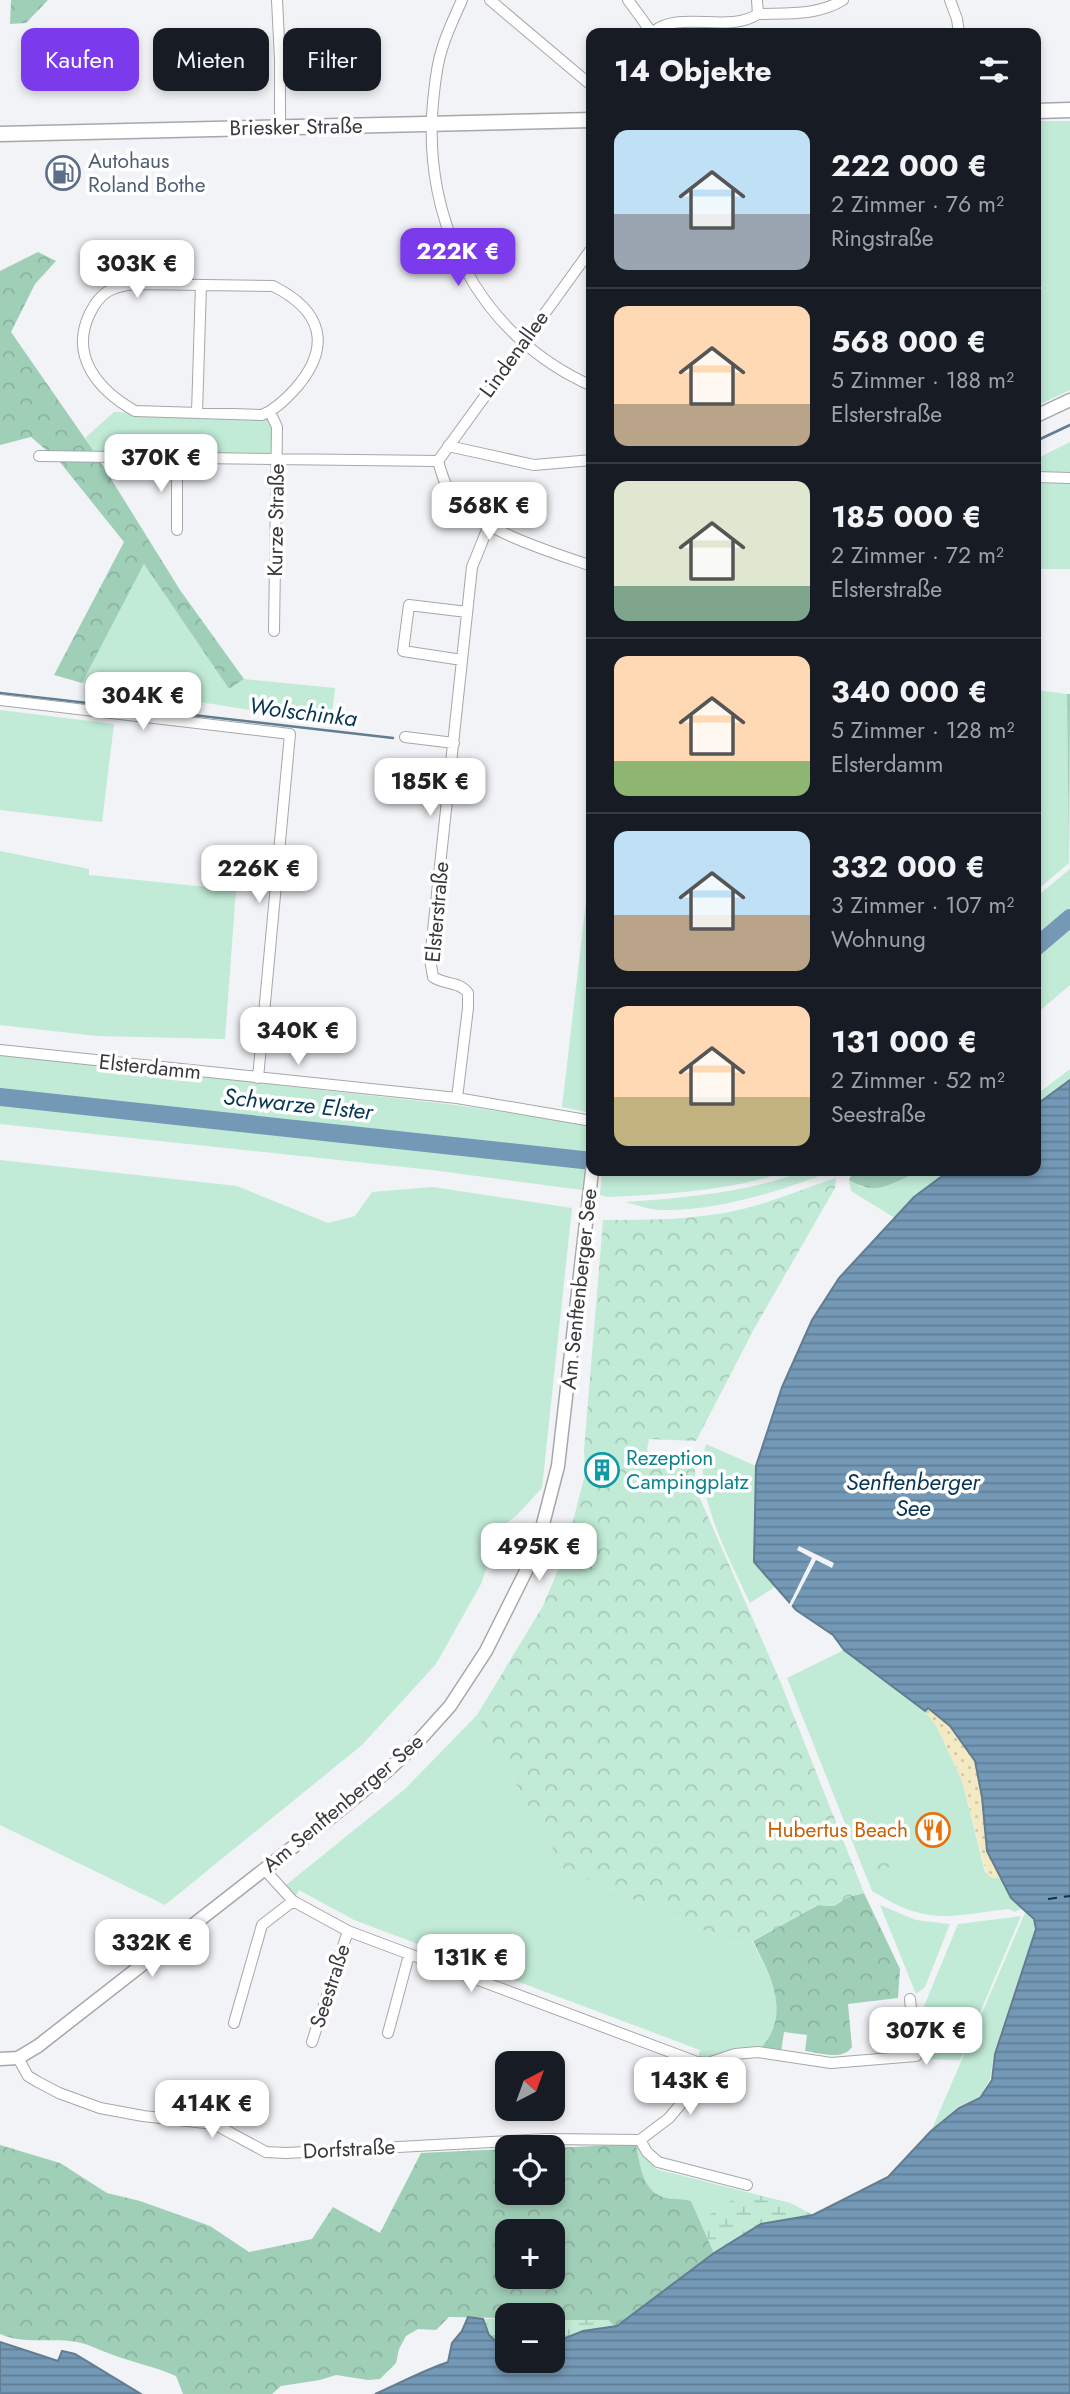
<!DOCTYPE html>
<html lang="de">
<meta charset="utf-8">
<style>
body{margin:0;font-family:Jost,sans-serif;background:#20242c;color:#f1f3f6;height:100vh;display:flex;flex-direction:column;font-size:26px;white-space:nowrap}
*{box-sizing:border-box;margin:0}
p{font-size:23px;color:#9ea1a6}
.icon{flex:none;width:38px;height:38px;fill:none;stroke:currentColor;stroke-width:2;stroke-linecap:round;stroke-linejoin:round}
.map{position:relative;flex:1;overflow:hidden}
.drawer{position:absolute;left:586px;top:28px;width:455px;height:1148px;display:flex;flex-direction:column;background:#171b24;border-radius:14px;box-shadow:0 4px 10px #0003}
.drawer>*{flex:none}
.banner{position:absolute;left:21px;top:28px;width:460px;height:63px;display:flex;gap:14px}
.needle{width:46px;rotate:41deg}
.controls{position:absolute;left:495px;top:2051px;display:grid;gap:14px}
.controls a{display:grid;place-items:center;width:70px;height:70px;border-radius:14px;background:#171b24;box-shadow:0 4px 10px #0003;font-size:35px}
.price{position:absolute;translate:-50% -60px;padding:0 16px;border-radius:14px;background:#fff;color:#222;font-size:23px;line-height:46px;filter:drop-shadow(0 2px 4px #0008)}
.price::after{content:'';position:absolute;left:50%;top:42px;width:21px;height:16px;margin-left:-10px;background:inherit;clip-path:polygon(0 0,100% 0,50% 100%)}
.price.active{background:#7c3aed;color:#fff}
ul{padding:0;list-style:none}
li{display:flex;align-items:center;gap:21px;height:175px;padding:0 28px}
li+li{border-top:2px solid #363941}
li span{display:grid;place-items:center;flex:none;width:196px;height:140px;border-radius:14px;color:#555}
li>.icon{margin-inline-start:auto}
span .icon{width:84px;height:84px;fill:#fffc;stroke-width:1}
li b{font-size:30px}
h2{display:flex;justify-content:space-between;align-items:center;height:84px;padding:0 28px;font-size:30px}
.pill{padding:0 24px;border-radius:14px;background:#171b24;box-shadow:0 4px 10px #0003;font-size:24px;line-height:63px}
.pill.active{background:#7c3aed;color:#fff}
.map>svg:first-child{display:block}
.green{fill:#c1ebd6}
.forest{fill:url(#forest-crowns);fill-rule:evenodd}
.wetland{fill:url(#wetland-marsh)}
.sand{fill:url(#sand-dots)}
.park{fill:url(#park-crowns)}
.water{fill:url(#water-rules);stroke:#627c91;stroke-width:2}
.pier{fill:#f1f3f6}
.lines{fill:none;stroke-linecap:round;stroke-linejoin:round}
.stream{stroke:#627c91;stroke-width:2.5}
.river{stroke:#7499b6;stroke-width:18}
.ferry{stroke:#063654;stroke-width:2;stroke-dasharray:9 7;stroke-linecap:butt}
.minor-casing{stroke:#a5a7aa;stroke-width:12}
.tertiary-casing{stroke:#a5a7aa;stroke-width:15}
.secondary-casing{stroke:#a5a7aa;stroke-width:17}
.minor{stroke:#fff;stroke-width:10}
.tertiary{stroke:#fff;stroke-width:12}
.secondary{stroke:#fff;stroke-width:14}
.labels{text-anchor:middle;dominant-baseline:central;stroke-width:7;stroke-linejoin:round;paint-order:stroke}
.street-label{font-size:21px;fill:#38393a;stroke:#fff}
.service-label{font-size:21px;fill:#4e5e75;stroke:#fff;text-anchor:start}
.culture-label{font-size:21px;fill:#0d838f;stroke:#fff;text-anchor:start}
.food-label{font-size:21px;fill:#c56008;stroke:#fff;text-anchor:end}
.water-label{font-size:23px;font-style:italic;fill:#063654;stroke:#fff}
</style>
<div class="map">
<svg width="1070" height="2394" viewBox="0 0 1070 2394">
<defs>
<pattern id="forest-crowns" width="20" height="18" patternUnits="userSpaceOnUse" patternTransform="scale(1.75)"><rect width="20" height="18" fill="#a0cfb8"/><path d="M2 6a3 3 0 1 1 6 0M12 15a3 3 0 1 1 6 0" fill="none" stroke="#8bb29f"/></pattern>
<pattern id="wetland-marsh" width="20" height="14" patternUnits="userSpaceOnUse" patternTransform="scale(1.75)"><rect width="20" height="14" fill="#c1ebd6"/><path d="M1 5h8M5 5V1M11 12h8M15 12V8" fill="none" stroke="#a7cab8"/></pattern>
<pattern id="sand-dots" width="8" height="8" patternUnits="userSpaceOnUse" patternTransform="scale(1.75)"><rect width="8" height="8" fill="#f3eac4"/><path d="M2 2h.1M6 6h.1" fill="none" stroke="#d1c9a9" stroke-width="1.8" stroke-linecap="round"/></pattern>
<pattern id="park-crowns" width="20" height="18" patternUnits="userSpaceOnUse" patternTransform="scale(1.75)"><rect width="20" height="18" fill="#c1ebd6"/><path d="M2 6a3 3 0 1 1 6 0M12 15a3 3 0 1 1 6 0" fill="none" stroke="#a7cab8"/></pattern>
<pattern id="water-rules" width="6" height="5" patternUnits="userSpaceOnUse" patternTransform="scale(1.75)"><rect width="6" height="5" fill="#7499b6"/><path d="M0 2.5h6" fill="none" stroke="#607e95"/></pattern>
</defs>
<rect width="100%" height="100%" fill="#f1f3f6"/>
<!-- green -->
<path class="green" d="M 1036,121 L 1070,121 L 1070,390 L 1036,406 Z
M 114,412 L 267,419 L 272,428 L 272,451 L 270,454 L 95,453 L 85,438 Z
M 1070,442 L 1070,569 L 1036,569 L 1036,459 Z
M 144,564 L 229,689 L 244,679 L 335,688 L 331,723 L 82,683 Z
M 1036,690 L 1067,694 L 1069,863 L 1036,891 Z
M 0,710 L 114,724 L 102,822 L 0,810 Z
M 0,851 L 89,869 L 89,875 L 236,890 L 225,1039 L 97,1036 L 0,1025 Z
M 591,859 L 591,1113 L 562,1107 Z
M 1070,869 L 1070,985 L 1036,1014 L 1036,897 Z
M 0,1054 L 456,1105 L 589,1125 L 582,1190 L 432,1170 L 0,1124 Z
M 1070,1069 L 1070,1080 L 1036,1105 L 1036,1095 Z
M 0,1160 L 237,1186 L 328,1223 L 355,1216 L 372,1192 L 433,1187 L 572,1208 L 542,1488 L 517,1515 L 501,1527 L 481,1584 L 436,1664 L 362,1745 L 165,1905 L 0,1825 Z
M 602,1171 L 787,1171 C 730,1191 669,1194 608,1197 L 600,1195 Z
M 805,1171 L 833,1171 C 780,1191 719,1211 663,1210 C 650,1210 637,1205 625,1202 C 687,1198 747,1192 805,1171 Z
M 922,1171 L 949,1171 L 914,1197 L 895,1218 L 851,1191 L 849,1180 L 862,1187 Z
M 706,1444 L 756,1466 L 754,1562 L 775,1587 L 750,1603 C 730,1560 691,1490 706,1444 Z
M 844,1650 L 925,1711 L 936,1725 L 962,1780 L 985,1872 L 991,1877 L 1001,1879 L 1005,1888 L 1022,1908 L 1015,1912 L 1008,1909 C 978,1912 945,1921 916,1912 C 900,1908 886,1899 872,1891 L 787,1678 Z
M 477,1715 L 564,1869 L 731,1942 L 747,1944 L 752,1941 C 767,1969 787,2004 771,2035 C 768,2040 763,2049 757,2052 C 748,2056 709,2060 697,2062 L 700,2050 L 354,1920 L 299,1890 L 293,1901 L 281,1889 L 405,1789 Z
M 880,1905 L 916,1920 L 950,1924 L 925,1987 L 916,1994 Z
M 1025,1913 L 1033,1920 L 1035,1929 L 994,2053 L 990,2079 L 980,2097 L 958,2107 L 932,2129 Z
M 1021,1916 L 960,2060 L 923,2059 L 920,2016 L 958,1924 Z
M 636,2144 L 656,2169 L 790,2203 L 813,2215 L 761,2224 L 714,2253 L 691,2201 C 682,2198 672,2200 663,2197 C 642,2190 640,2163 636,2144 Z"/>
<!-- forest -->
<path class="forest" d="M 11,0 L 48,0 L 26,23 L 10,24 Z
M 38,252 L 56,261 L 35,284 L 11,332 L 95,453 L 180,590 L 244,679 L 229,689 L 144,564 L 82,683 L 54,675 L 124,542 L 59,461 L 31,437 L 0,445 L 0,271 Z
M 1067,694 L 1070,694 L 1069,863 Z
M 853,1171 L 922,1171 C 891,1181 881,1198 849,1180 Z
M 864,1893 L 900,1969 L 898,1998 L 848,2004 L 852,2047 C 842,2061 821,2053 805,2051 L 807,2035 L 784,2032 L 781,2052 L 761,2048 C 792,2014 770,1975 753,1941 L 818,1905 L 834,1906 L 848,1897 Z
M 636,2144 C 640,2163 642,2190 663,2197 C 672,2200 682,2198 691,2201 L 714,2253 L 615,2327 L 608,2320 L 553,2320 L 553,2315 L 508,2315 L 507,2318 L 449,2317 L 436,2330 L 418,2329 L 406,2336 L 399,2349 L 396,2363 L 380,2379 L 368,2380 L 336,2375 L 320,2380 L 281,2386 L 272,2394 L 183,2394 L 176,2376 C 154,2366 130,2362 108,2353 C 97,2349 88,2344 77,2342 C 51,2337 25,2345 0,2334 L 0,2145 L 60,2163 L 107,2193 L 140,2201 L 210,2226 L 249,2252 L 312,2239 L 333,2207 L 380,2233 L 421,2153 L 507,2149 L 508,2193 L 553,2193 L 553,2148 ZM 508,2231 L 553,2231 L 553,2277 L 508,2277 Z"/>
<!-- wetland -->
<path class="wetland" d="M 745,2192 L 790,2203 L 813,2215 L 761,2224 L 714,2253 L 700,2221 Z
M 507,2318 L 507,2348 L 504,2348 L 489,2335 L 483,2319 Z
M 553,2320 L 608,2320 L 615,2327 L 583,2331 L 553,2343 Z"/>
<!-- sand -->
<path class="sand" d="M 928,1708 L 950,1726 L 975,1761 L 982,1797 L 987,1851 L 1001,1879 L 991,1877 L 986,1872 L 962,1780 L 936,1725 L 925,1711 Z"/>
<!-- park -->
<path class="park" d="M 836,1178 L 835,1188 L 754,1329 L 696,1441 L 649,1439 L 647,1450 L 667,1470 L 695,1460 L 695,1487 L 780,1681 L 864,1893 L 848,1897 L 834,1906 L 818,1905 L 747,1944 L 731,1942 L 564,1869 L 477,1715 L 543,1606 L 565,1553 L 585,1474 L 584,1450 L 603,1220 C 650,1220 697,1220 743,1209 C 775,1201 805,1188 836,1178 Z
M 887,1849 L 894,1865 L 878,1872 L 871,1856 Z"/>
<!-- water -->
<path class="water" d="M 1070,1080 L 1070,2394 L 375,2394 C 400,2383 422,2371 448,2362 L 452,2343 L 462,2331 L 468,2317 L 483,2319 L 489,2335 L 504,2348 L 507,2348 L 508,2361 L 553,2361 L 553,2343 L 583,2331 L 617,2326 L 714,2253 L 761,2224 L 813,2215 L 888,2177 L 931,2131 L 959,2108 L 980,2098 L 992,2080 L 995,2054 L 1036,1929 L 1034,1919 L 1011,1898 L 987,1851 L 982,1797 L 975,1761 L 950,1726 L 928,1708 L 925,1711 L 844,1650 L 833,1635 L 796,1610 L 754,1562 L 756,1466 L 782,1387 L 812,1320 L 839,1278 L 914,1197 L 949,1171 L 1036,1171 L 1036,1105 Z
M 0,2342 L 58,2361 L 62,2351 L 75,2354 L 141,2394 L 0,2394 Z"/>
<!-- pier -->
<path class="pier" d="M 799,1546 L 834,1563 L 832,1568 L 816,1560 L 790,1609 L 788,1607 L 812,1558 L 797,1550 Z"/>
<g class="lines">
<!-- stream -->
<path class="stream" d="M 1036,441 L 1070,425
M 0,693 L 393,738"/>
<!-- river -->
<path class="river" d="M 1036,947 L 1070,918
M 0,1097 L 592,1161"/>
<!-- ferry -->
<path class="ferry" d="M 1048,1899 L 1070,1896"/>
<!-- minor casing -->
<g class="minor-casing">
<path id="minor" d="M 277,0 L 280,60 L 280,128
M 462,0 C 455,16 447,32 442,49 C 436,67 435,84 433,102 C 422,222 479,336 592,386
M 490,0 L 592,86
M 628,0 L 652,33
M 757,0 L 758,14
M 950,0 L 957,19 L 959,33
M 758,14 C 787,13 817,16 843,0
M 652,33 C 678,9 728,34 758,14
M 134,284 L 273,286 C 321,310 333,345 296,388 C 286,399 276,409 262,415 L 135,411 C 98,390 69,356 90,313 C 101,291 112,287 134,284 Z
M 270,412 L 277,427 L 274,631
M 197,413 L 201,285
M 448,446 L 534,465 L 592,460
M 39,456 L 438,461
M 177,458 L 177,530
M 438,461 L 592,248
M 438,461 C 442,475 446,489 456,500 C 481,531 554,553 592,566
M 1036,477 L 1070,478
M 462,660 L 403,651 L 409,605 L 467,612
M 0,700 L 290,734 L 258,1078
M 405,737 L 454,743
M 0,1050 L 457,1098 L 592,1121
M 457,1098 L 468,1008 L 468,993 C 459,981 445,985 433,977 L 430,959 L 472,567 L 489,525
M 264,1869 L 293,1901 L 348,1931 L 697,2062 L 708,2063
M 234,2023 L 262,1925 L 293,1901
M 388,2033 L 409,1955
M 312,2042 L 348,1931
M 18,2058 L 28,2076 L 38,2082 L 59,2093 L 100,2108 L 143,2116 L 214,2124 L 266,2152 L 286,2153 L 547,2139 L 640,2140 L 669,2118 L 691,2092 L 708,2063 L 735,2054 L 758,2052 L 831,2063 L 916,2056 L 910,1999
M 640,2140 L 647,2152 L 658,2162 L 747,2185"/>
</g>
<!-- tertiary casing -->
<g class="tertiary-casing">
<path id="tertiary" d="M 1036,416 L 1070,400
M 0,2059 L 18,2058 L 38,2046 L 334,1815 L 386,1772 L 415,1745 L 450,1706 L 486,1651 L 526,1571 L 543,1524 L 558,1466 L 592,1171"/>
</g>
<!-- secondary casing -->
<g class="secondary-casing">
<path id="secondary" d="M 1036,111 L 1070,110
M 0,134 L 592,120"/>
</g>
<!-- minor -->
<use href="#minor" class="minor"/>
<!-- tertiary -->
<use href="#tertiary" class="tertiary"/>
<!-- secondary -->
<use href="#secondary" class="secondary"/>
</g>
<!-- icons -->
<defs>
<g id="fuel-ring" transform="scale(1.75)"><circle r="9.5" fill="#fff" stroke="#5c6f8a" stroke-width="1.5"/><path d="M-5.5-6h7V0h2V4h1.3V-2.5L3-4.5l.8-.8L6-3V5H2.5V1h-1V6h-7ZM-4.2-4.7v3.2H.2V-4.7Z" fill="#5c6f8a"/></g>
<g id="building-ring" transform="scale(1.75)"><circle r="9.5" fill="#fff" stroke="#0f9aa8" stroke-width="1.5"/><path d="M-4-6H4V6H1V3H-1V6H-4ZM-2.5-4.3h1.7v1.8h-1.7ZM.8-4.3h1.7v1.8H.8ZM-2.5-1h1.7V.8h-1.7ZM.8-1h1.7V.8H.8Z" fill="#0f9aa8"/></g>
<g id="restaurant-ring" transform="scale(1.75)"><circle r="9.5" fill="#fff" stroke="#e8710a" stroke-width="1.5"/><path d="M-5-6h1v4h1v-4h1v4h1v-4h1v5L-1.5 .5V6h-2V.5L-5-1ZM5-6V6H3V1.5H1.5Q1.5-4 5-6Z" fill="#e8710a"/></g>
</defs>
<g fill-rule="evenodd">
<use href="#fuel-ring" x="63" y="173"/>
<use href="#building-ring" x="602" y="1470"/>
<use href="#restaurant-ring" x="933" y="1830"/>
</g>
<g class="labels">
<!-- street labels -->
<g class="street-label">
<text transform="translate(296 127) rotate(-1)">Briesker Straße</text>
<text transform="translate(514 354) rotate(-54)">Lindenallee</text>
<text transform="translate(276 520) rotate(-89)">Kurze Straße</text>
<text transform="translate(437 912) rotate(-85)">Elsterstraße</text>
<text transform="translate(150 1067) rotate(6)">Elsterdamm</text>
<text transform="translate(579 1289) rotate(-84)">Am Senftenberger See</text>
<text transform="translate(343 1803) rotate(-40)">Am Senftenberger See</text>
<text transform="translate(330 1986) rotate(-72)">Seestraße</text>
<text transform="translate(349 2149) rotate(-3)">Dorfstraße</text>
</g>
<!-- service labels -->
<g class="service-label">
<text x="88" y="161">Autohaus<tspan x="88" dy="24">Roland Bothe</tspan></text>
</g>
<!-- culture labels -->
<g class="culture-label">
<text x="626" y="1458">Rezeption<tspan x="626" dy="24">Campingplatz</tspan></text>
</g>
<!-- food labels -->
<g class="food-label">
<text x="908" y="1830">Hubertus Beach</text>
</g>
<!-- water labels -->
<g class="water-label">
<text transform="translate(303 712) rotate(7)">Wolschinka</text>
<text transform="translate(298 1104) rotate(6)">Schwarze Elster</text>
<text x="913" y="1482">Senftenberger<tspan x="913" dy="26">See</tspan></text>
</g>
</g>
</svg>
<div class="controls">
<a><svg class="needle" viewBox="-14 -14 28 28"><path d="M0-13l5 13h-10z" fill="#e53935"/><path d="M0 13l5-13h-10z" fill="#9ea1a6"/></svg></a>
<a><svg class="icon" aria-label="locate" viewBox="0 0 24 24"><circle cx="12" cy="12" r="6"/><path d="M12 2v4M12 18v4M2 12h4M18 12h4"/></svg></a>
<a>+</a>
<a>−</a>
</div>
<b class="price active" style="left:458px;top:288px">222K €</b>
<b class="price" style="left:137px;top:300px">303K €</b>
<b class="price" style="left:161px;top:494px">370K €</b>
<b class="price" style="left:489px;top:542px">568K €</b>
<b class="price" style="left:143px;top:732px">304K €</b>
<b class="price" style="left:430px;top:818px">185K €</b>
<b class="price" style="left:259px;top:905px">226K €</b>
<b class="price" style="left:298px;top:1067px">340K €</b>
<b class="price" style="left:539px;top:1583px">495K €</b>
<b class="price" style="left:152px;top:1979px">332K €</b>
<b class="price" style="left:471px;top:1994px">131K €</b>
<b class="price" style="left:926px;top:2067px">307K €</b>
<b class="price" style="left:690px;top:2117px">143K €</b>
<b class="price" style="left:212px;top:2140px">414K €</b>
<div class="banner">
<a class="pill active">Kaufen</a>
<a class="pill">Mieten</a>
<a class="pill">Filter</a>
</div>
<section class="drawer">
<h2>14 Objekte<svg class="icon" aria-label="filters" viewBox="0 0 24 24"><path d="M4 7h16M4 17h16"/><circle cx="9" cy="7" r="2"/><circle cx="15" cy="17" r="2"/></svg></h2>
<ul>
<li><span style="background:linear-gradient(#bfe0f5 60%,#9aa5b1 0)"><svg class="icon" aria-label="home" viewBox="0 0 24 24"><path d="M3 11l9-7 9 7M6 9v11h12V9"/></svg></span><div><b>222 000 €</b><p>2 Zimmer · 76 m²</p><p>Ringstraße</p></div></li>
<li><span style="background:linear-gradient(#ffd9b3 70%,#b9a48a 0)"><svg class="icon" aria-label="home" viewBox="0 0 24 24"><path d="M3 11l9-7 9 7M6 9v11h12V9"/></svg></span><div><b>568 000 €</b><p>5 Zimmer · 188 m²</p><p>Elsterstraße</p></div></li>
<li><span style="background:linear-gradient(#dfe7d0 75%,#7fa58c 0)"><svg class="icon" aria-label="home" viewBox="0 0 24 24"><path d="M3 11l9-7 9 7M6 9v11h12V9"/></svg></span><div><b>185 000 €</b><p>2 Zimmer · 72 m²</p><p>Elsterstraße</p></div></li>
<li><span style="background:linear-gradient(#ffd9b3 75%,#8fb573 0)"><svg class="icon" aria-label="home" viewBox="0 0 24 24"><path d="M3 11l9-7 9 7M6 9v11h12V9"/></svg></span><div><b>340 000 €</b><p>5 Zimmer · 128 m²</p><p>Elsterdamm</p></div></li>
<li><span style="background:linear-gradient(#bfe0f5 60%,#b9a48a 0)"><svg class="icon" aria-label="home" viewBox="0 0 24 24"><path d="M3 11l9-7 9 7M6 9v11h12V9"/></svg></span><div><b>332 000 €</b><p>3 Zimmer · 107 m²</p><p>Wohnung</p></div></li>
<li><span style="background:linear-gradient(#ffd9b3 65%,#c2b280 0)"><svg class="icon" aria-label="home" viewBox="0 0 24 24"><path d="M3 11l9-7 9 7M6 9v11h12V9"/></svg></span><div><b>131 000 €</b><p>2 Zimmer · 52 m²</p><p>Seestraße</p></div></li>
</ul>
</section>
</div>
